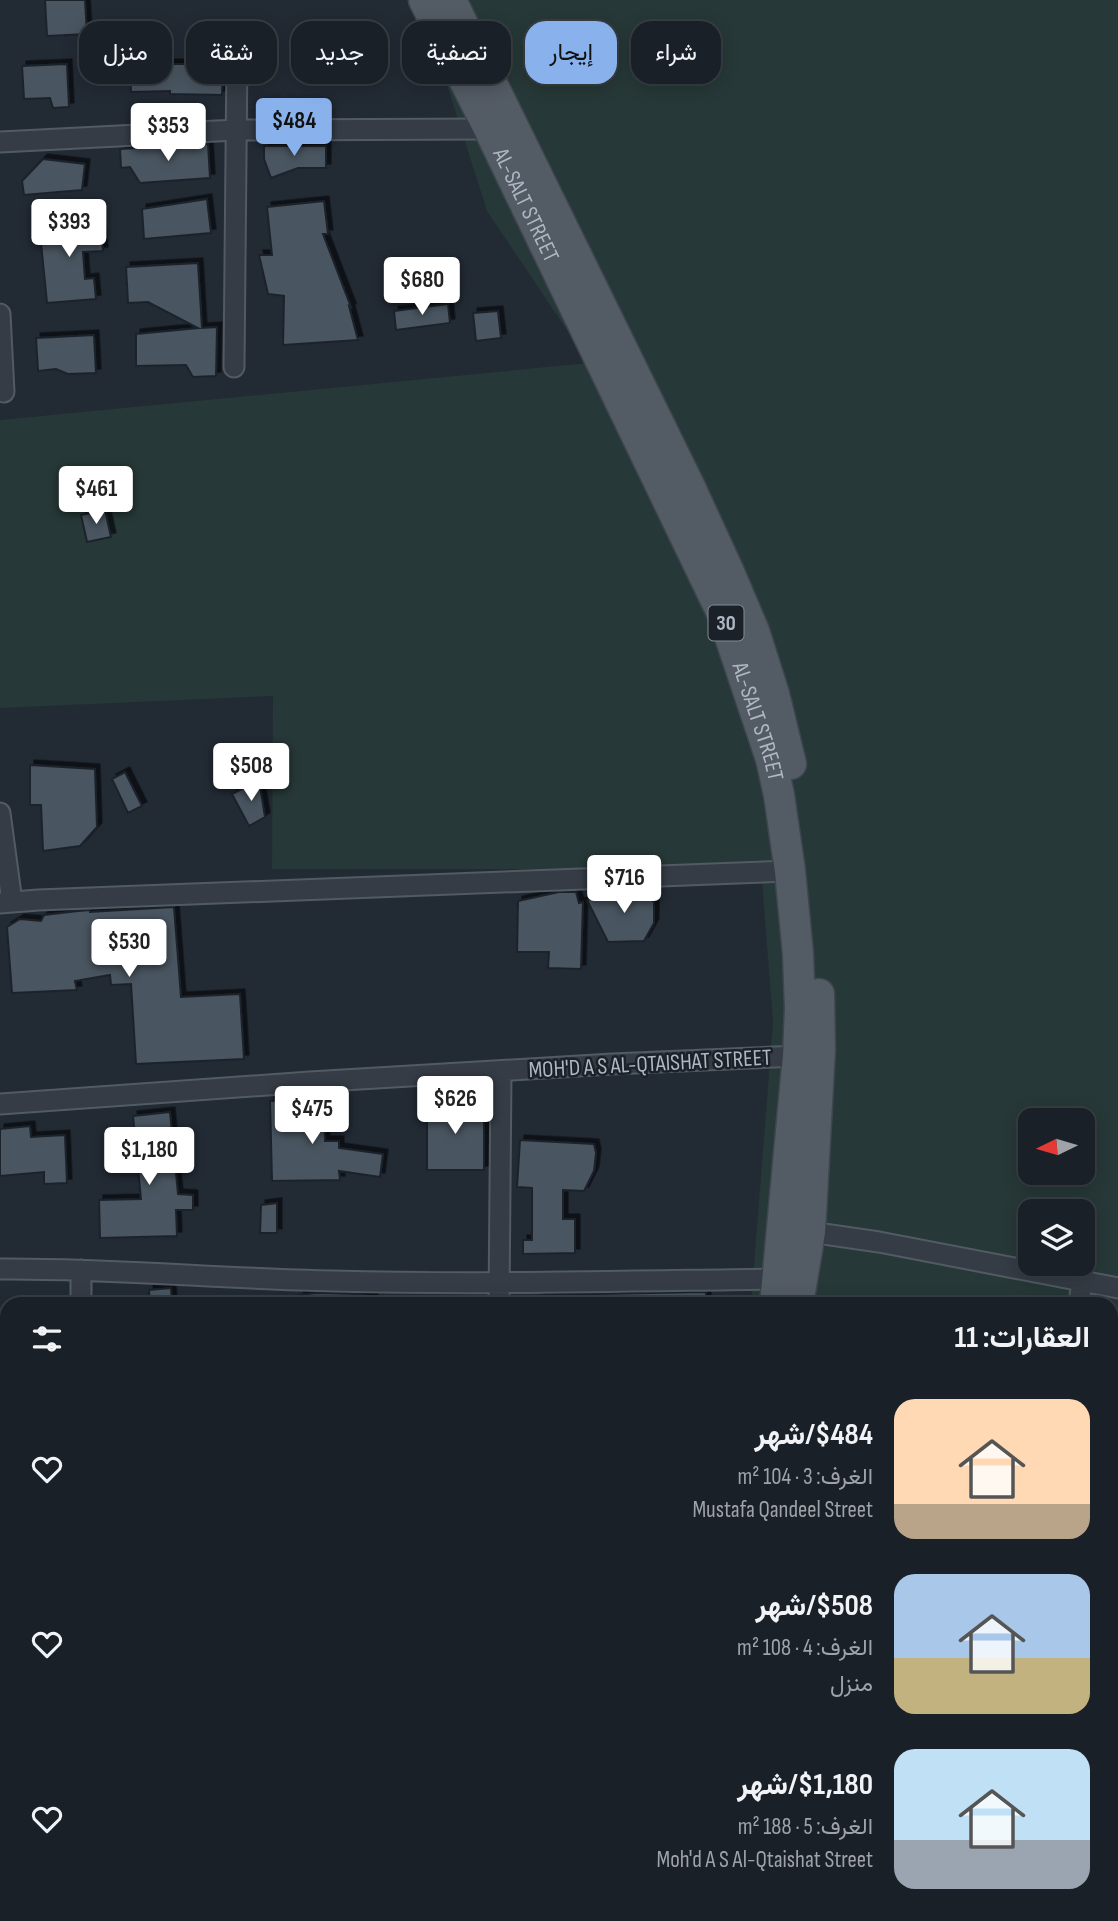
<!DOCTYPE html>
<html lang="ar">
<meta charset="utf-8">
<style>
body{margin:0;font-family:"Sofia Sans Condensed",Vazirmatn,sans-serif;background:#272d33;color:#f1f3f6;direction:rtl;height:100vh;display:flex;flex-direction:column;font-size:26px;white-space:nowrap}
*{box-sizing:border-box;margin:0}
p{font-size:23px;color:#9fa3a7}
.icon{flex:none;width:38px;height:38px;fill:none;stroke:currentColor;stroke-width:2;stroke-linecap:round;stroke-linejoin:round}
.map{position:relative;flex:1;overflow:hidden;direction:ltr}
.side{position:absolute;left:0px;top:1297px;width:1118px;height:625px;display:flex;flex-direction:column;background:#1a2027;border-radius:21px 21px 0 0;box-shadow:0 4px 18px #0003,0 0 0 2px #383e44;direction:rtl}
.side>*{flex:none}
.banner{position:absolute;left:21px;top:21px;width:700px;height:63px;direction:rtl;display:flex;gap:14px}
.needle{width:46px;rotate:265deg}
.fabs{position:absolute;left:1018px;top:1108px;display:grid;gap:14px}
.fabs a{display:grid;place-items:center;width:77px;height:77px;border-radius:14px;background:#1a2027;box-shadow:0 4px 18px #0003,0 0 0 2px #383e44;font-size:35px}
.price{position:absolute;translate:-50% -60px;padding:0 16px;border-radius:7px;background:#fff;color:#222;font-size:23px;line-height:46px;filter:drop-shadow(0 2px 4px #0008)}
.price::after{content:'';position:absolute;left:50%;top:42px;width:21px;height:16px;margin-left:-10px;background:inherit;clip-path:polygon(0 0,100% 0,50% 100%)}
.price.selected{background:#89b2ec;color:#111}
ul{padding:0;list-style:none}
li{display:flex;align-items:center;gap:21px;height:175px;padding:0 28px}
li span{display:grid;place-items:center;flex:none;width:196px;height:140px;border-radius:21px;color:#555}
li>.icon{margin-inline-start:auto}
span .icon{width:84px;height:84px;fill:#fffc;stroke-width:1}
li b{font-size:30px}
h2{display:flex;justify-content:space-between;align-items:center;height:84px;padding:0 28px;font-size:30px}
.chip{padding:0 24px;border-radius:21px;background:#1a2027;box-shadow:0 4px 18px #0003,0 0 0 2px #383e44;font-size:24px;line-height:63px}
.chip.selected{background:#89b2ec;color:#111}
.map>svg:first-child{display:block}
.green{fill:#263837;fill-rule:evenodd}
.building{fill:#4a5460;stroke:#1c232c;stroke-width:2;filter:url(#shadow)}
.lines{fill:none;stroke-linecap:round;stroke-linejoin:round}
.service-casing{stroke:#525a63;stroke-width:13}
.minor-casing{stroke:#525a63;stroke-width:23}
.primary-casing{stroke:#3e454f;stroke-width:33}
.service{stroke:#353c45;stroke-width:10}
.minor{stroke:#353c45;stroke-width:19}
.primary{stroke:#535b65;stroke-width:30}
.labels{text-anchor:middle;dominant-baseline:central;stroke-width:5;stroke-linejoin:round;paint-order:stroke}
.shield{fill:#1a2129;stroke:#828a94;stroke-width:2}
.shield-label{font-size:21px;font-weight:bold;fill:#afb7c2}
.street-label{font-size:23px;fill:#afb7c2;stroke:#1a2129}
</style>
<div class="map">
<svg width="1118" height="1921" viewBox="0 0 1118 1921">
<defs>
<filter id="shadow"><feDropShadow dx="4.5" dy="-4.5" stdDeviation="0" flood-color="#0009"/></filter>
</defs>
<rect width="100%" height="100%" fill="#222a34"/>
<!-- green -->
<path class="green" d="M 420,0 L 1118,0 L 1118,1921 L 703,1921 L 703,1914 L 1111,1914 L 1111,1304 L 751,1304 L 773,1023 L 761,869 L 272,869 L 273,696 L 0,708 L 0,420 L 589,363 L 487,211 ZM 1031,1120 L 1083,1120 L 1083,1172 L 1031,1172 ZM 1031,1211 L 1083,1211 L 1083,1264 L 1031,1264 Z"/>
<!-- building -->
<path class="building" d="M 45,0 L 85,0 L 87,34 L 47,36 Z
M 67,64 L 69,107 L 53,108 L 50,98 L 24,99 L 22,66 Z
M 170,64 L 223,64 L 222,95 L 170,94 L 170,91 L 131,92 L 130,67 L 170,65 Z
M 208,144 L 210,178 L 140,183 L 130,167 L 121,168 L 120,149 Z
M 264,146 L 326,146 L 326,168 L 298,168 L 271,178 L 264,159 Z
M 43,159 L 85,164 L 82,190 L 24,195 L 22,181 Z
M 207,199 L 211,233 L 144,239 L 142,209 Z
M 324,201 L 328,234 L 323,234 L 351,307 L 349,306 L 358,340 L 283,345 L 284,296 L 268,294 L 259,255 L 272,255 L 267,207 Z
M 100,220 L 103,251 L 83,252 L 85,279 L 94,278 L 96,299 L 47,303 L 39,223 Z
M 198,263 L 202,328 L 217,327 L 216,376 L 193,377 L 186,365 L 136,366 L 136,334 L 198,328 L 148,302 L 128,303 L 126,267 Z
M 448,304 L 450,323 L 396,330 L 394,311 Z
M 498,311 L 501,338 L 476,341 L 473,313 Z
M 94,335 L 96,373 L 68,374 L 56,369 L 38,371 L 36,338 Z
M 105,510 L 111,537 L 87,542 L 81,515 Z
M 30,765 L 95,769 L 97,827 L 80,846 L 43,851 L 41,805 L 30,805 Z
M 125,772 L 142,806 L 128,813 L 112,779 Z
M 259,780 L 265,817 L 249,826 L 232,794 Z
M 640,889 L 654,902 L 654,923 L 644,941 L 608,942 L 587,900 L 620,890 Z
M 559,892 L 576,892 L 579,903 L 583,902 L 581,969 L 548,968 L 549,952 L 517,952 L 518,901 Z
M 174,907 L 181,997 L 240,994 L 244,1059 L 136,1064 L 131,984 L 111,985 L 110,975 L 75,981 L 77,990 L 12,993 L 7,927 L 20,919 L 41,921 L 44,915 L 78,911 L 90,910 L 90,912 Z
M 324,1100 L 325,1141 L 339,1141 L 339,1148 L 383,1154 L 380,1177 L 339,1171 L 340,1180 L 272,1181 L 270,1101 Z
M 427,1100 L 471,1100 L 484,1119 L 484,1170 L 427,1170 Z
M 170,1112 L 178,1194 L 193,1195 L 193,1210 L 176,1210 L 177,1236 L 100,1238 L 99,1200 L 141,1199 L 133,1116 Z
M 30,1126 L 31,1137 L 65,1135 L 67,1183 L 44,1184 L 44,1172 L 0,1176 L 0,1129 Z
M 520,1140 L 594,1144 L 596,1153 L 594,1171 L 584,1191 L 563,1190 L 563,1219 L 575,1219 L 575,1253 L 523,1254 L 523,1240 L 532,1240 L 532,1188 L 517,1187 Z
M 277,1203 L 277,1233 L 260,1233 L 261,1205 Z
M 171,1288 L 172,1304 L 150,1304 L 149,1290 Z
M 706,1292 L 706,1304 L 541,1304 L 541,1295 Z
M 317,1293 L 357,1294 L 373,1297 L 372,1304 L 300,1304 L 299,1295 Z"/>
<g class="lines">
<!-- service casing -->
<g class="service-casing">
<path id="service" d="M 652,1921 L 653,1914"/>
</g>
<!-- minor casing -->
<g class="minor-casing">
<path id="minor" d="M 0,142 L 236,130 L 489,129
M 0,314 L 4,392
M 234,367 L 237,53
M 0,813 L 12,902
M 0,903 L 38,900 L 790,871
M 0,1104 L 310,1082 L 612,1064 L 798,1056
M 810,1232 L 879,1242 L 1118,1288
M 0,1269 C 111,1268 222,1279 333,1281 C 481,1285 630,1281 778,1279
M 81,1304 L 81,1270
M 499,1304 L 501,1072
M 1079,1304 L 1082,1280
M 0,1454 L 7,1454
M 275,1921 L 275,1914
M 480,1921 L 480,1914
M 1017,1921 L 1018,1914"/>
</g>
<!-- primary casing -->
<g class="primary-casing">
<g id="primary">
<path id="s1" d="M 424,0 L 489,129 L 722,613 L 771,759 L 779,795 L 790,871 L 798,954 L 800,1008 L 798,1056 L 775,1304"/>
<path d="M 451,0 L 689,485 L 729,572 L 754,631 L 774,694 L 791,764"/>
<path d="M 798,1304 L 810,1232 L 820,1049 L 819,994"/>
<path d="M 706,1921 L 707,1914"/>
<path d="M 730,1921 L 731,1914"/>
</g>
</g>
<!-- service -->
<use href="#service" class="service"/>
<!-- minor -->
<use href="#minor" class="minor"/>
<!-- primary -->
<use href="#primary" class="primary"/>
</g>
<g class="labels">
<!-- shield labels -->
<rect class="shield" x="708.5" y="605.5" width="35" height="35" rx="5"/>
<g class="shield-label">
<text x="726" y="623">30</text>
</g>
<!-- street labels -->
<g class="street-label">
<text stroke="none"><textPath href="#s1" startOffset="229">AL-SALT STREET</textPath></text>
<text stroke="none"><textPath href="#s1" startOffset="796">AL-SALT STREET</textPath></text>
<text transform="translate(650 1064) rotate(-3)">MOH'D A S AL-QTAISHAT STREET</text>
</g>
</g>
</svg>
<div class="fabs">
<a><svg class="needle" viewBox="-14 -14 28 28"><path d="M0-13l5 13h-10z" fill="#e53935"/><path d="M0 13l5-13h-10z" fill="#9fa3a7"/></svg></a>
<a><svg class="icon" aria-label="layers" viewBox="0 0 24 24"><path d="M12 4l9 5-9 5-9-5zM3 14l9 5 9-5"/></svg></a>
</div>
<b class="price selected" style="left:294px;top:158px">$484</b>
<b class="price" style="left:168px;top:163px">$353</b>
<b class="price" style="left:69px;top:259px">$393</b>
<b class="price" style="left:422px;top:317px">$680</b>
<b class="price" style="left:96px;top:526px">$461</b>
<b class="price" style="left:251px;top:803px">$508</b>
<b class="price" style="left:624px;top:915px">$716</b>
<b class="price" style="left:129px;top:979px">$530</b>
<b class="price" style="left:455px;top:1136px">$626</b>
<b class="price" style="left:312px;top:1146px">$475</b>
<b class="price" style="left:149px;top:1187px">$1,180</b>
<div class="banner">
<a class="chip">شراء</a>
<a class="chip selected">إيجار</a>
<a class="chip">تصفية</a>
<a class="chip">جديد</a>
<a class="chip">شقة</a>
<a class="chip">منزل</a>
</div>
<section class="side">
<h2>العقارات: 11<svg class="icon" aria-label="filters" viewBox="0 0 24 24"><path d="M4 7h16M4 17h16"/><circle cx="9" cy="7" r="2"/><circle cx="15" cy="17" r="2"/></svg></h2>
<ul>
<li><span style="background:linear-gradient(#ffd9b3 75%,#b9a48a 0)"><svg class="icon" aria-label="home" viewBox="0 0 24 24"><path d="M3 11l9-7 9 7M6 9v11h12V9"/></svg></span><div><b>$484/شهر</b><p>الغرف: 3 · 104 m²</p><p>Mustafa Qandeel Street</p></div><svg class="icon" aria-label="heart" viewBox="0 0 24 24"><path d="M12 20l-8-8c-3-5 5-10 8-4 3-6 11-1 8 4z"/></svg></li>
<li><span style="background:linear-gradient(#a9c7e8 60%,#c2b280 0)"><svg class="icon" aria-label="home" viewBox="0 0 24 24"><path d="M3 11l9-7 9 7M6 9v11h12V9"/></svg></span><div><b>$508/شهر</b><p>الغرف: 4 · 108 m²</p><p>منزل</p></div><svg class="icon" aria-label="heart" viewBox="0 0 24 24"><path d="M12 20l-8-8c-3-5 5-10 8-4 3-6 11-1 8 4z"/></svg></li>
<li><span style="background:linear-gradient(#bfe0f5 65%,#9aa5b1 0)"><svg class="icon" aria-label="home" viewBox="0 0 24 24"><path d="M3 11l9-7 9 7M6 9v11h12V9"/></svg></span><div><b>$1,180/شهر</b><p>الغرف: 5 · 188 m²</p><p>Moh'd A S Al-Qtaishat Street</p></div><svg class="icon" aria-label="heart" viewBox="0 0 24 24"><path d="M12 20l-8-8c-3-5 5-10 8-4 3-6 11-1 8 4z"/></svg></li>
</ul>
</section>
</div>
